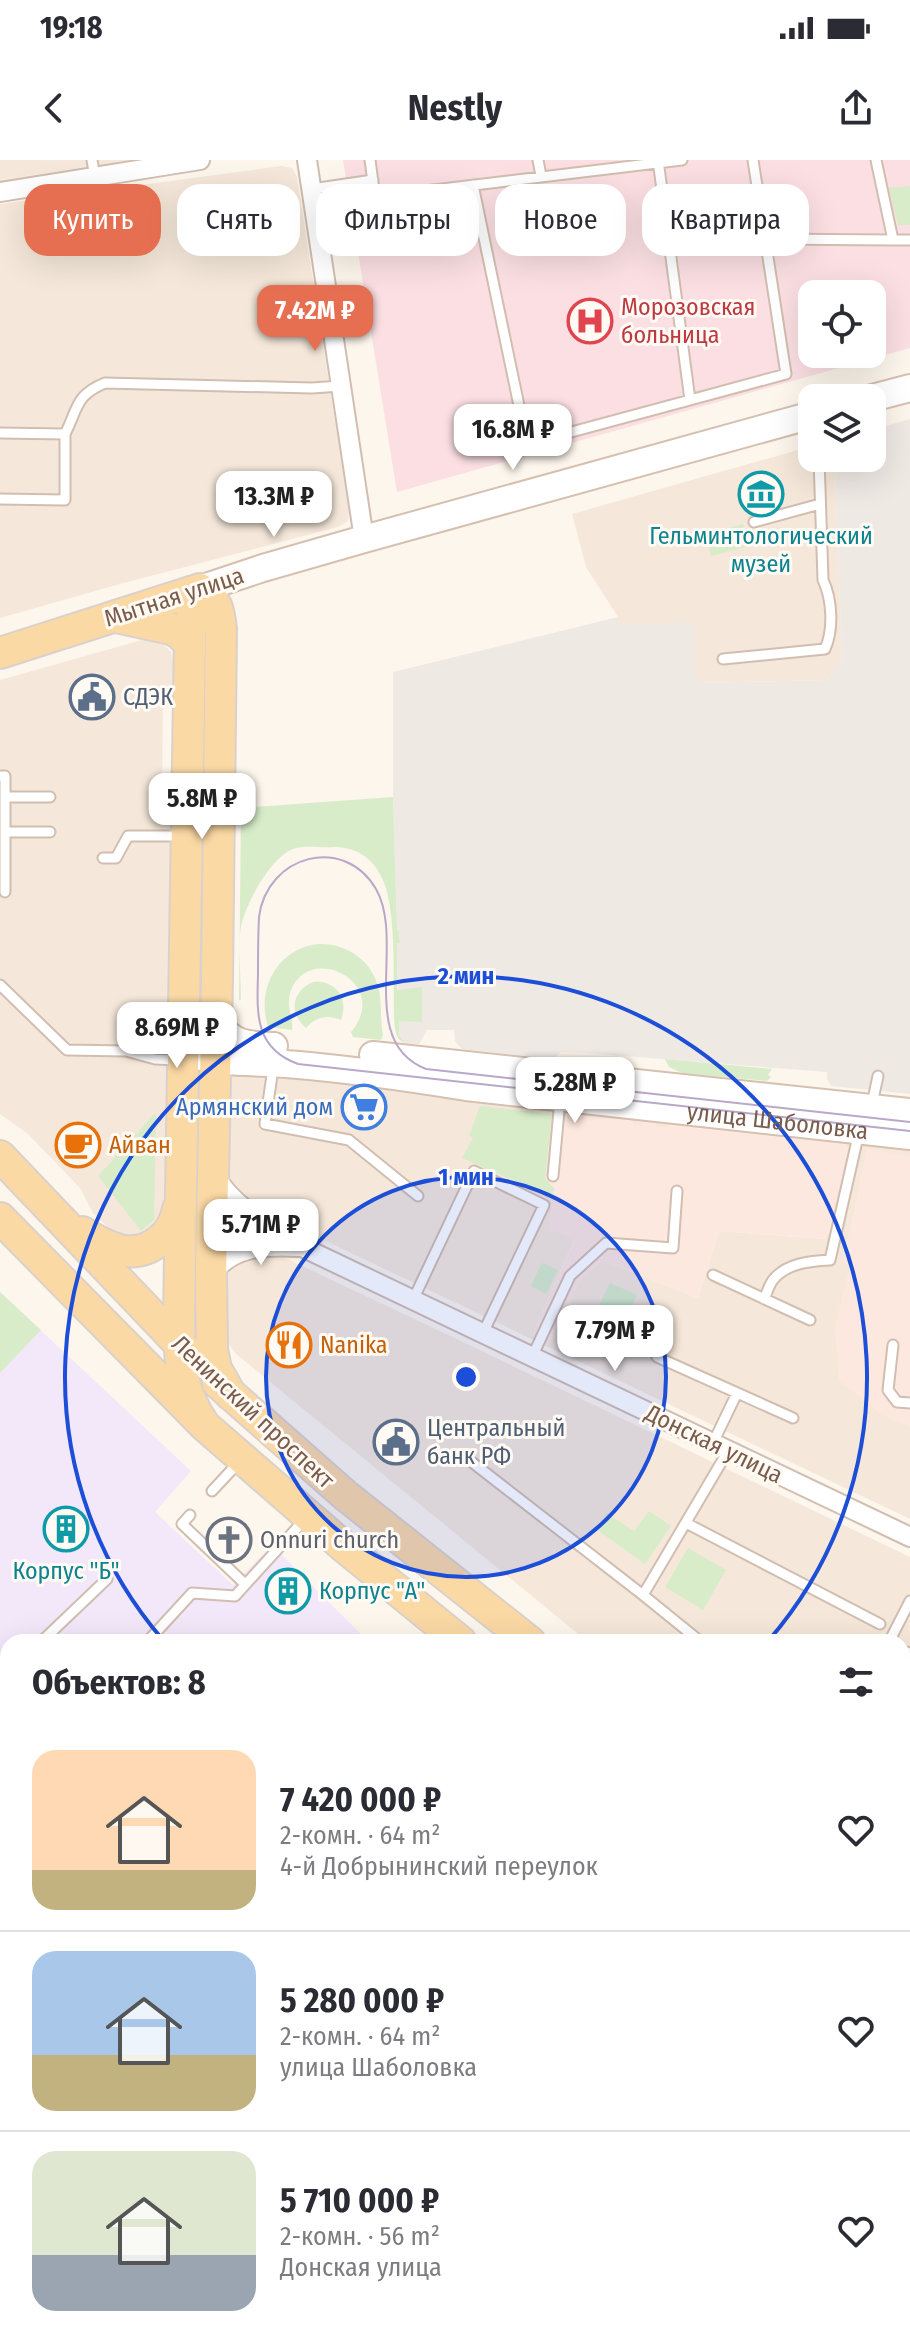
<!DOCTYPE html>
<html lang="ru">
<meta charset="utf-8">
<style>
body{margin:0;font-family:"Fira Sans Condensed",sans-serif;background:#f7f7f7;color:#2b2b33;height:100vh;display:flex;flex-direction:column;font-size:30px;white-space:nowrap}
*{box-sizing:border-box;margin:0}
p{font-size:26px;color:#7c7c81}
.icon{flex:none;width:44px;height:44px;fill:none;stroke:currentColor;stroke-width:2;stroke-linecap:round;stroke-linejoin:round}
.map{position:relative;flex:1;overflow:hidden}
.sheet{position:absolute;left:0px;top:1474px;width:910px;height:712px;display:flex;flex-direction:column;background:#fff;border-radius:24px 24px 0 0;box-shadow:0 8px 32px #0002}
.sheet>*{flex:none}
.banner{position:absolute;left:24px;top:24px;width:862px;height:72px;display:flex;gap:16px}
.fabs{position:absolute;left:798px;top:120px;display:grid;gap:16px}
.fabs a{display:grid;place-items:center;width:88px;height:88px;border-radius:16px;background:#fff;box-shadow:0 8px 32px #0002;font-size:40px}
.price{position:absolute;translate:-50% -68px;padding:0 18px;border-radius:16px;background:#fff;color:#222;font-size:26px;line-height:52px;filter:drop-shadow(0 2px 4px #0008)}
.price::after{content:'';position:absolute;left:50%;top:48px;width:24px;height:18px;margin-left:-12px;background:inherit;clip-path:polygon(0 0,100% 0,50% 100%)}
.price.selected{background:#e76f51;color:#fff}
ul{padding:0;list-style:none}
li{display:flex;align-items:center;gap:24px;height:200px;padding:0 32px}
li+li{border-top:2px solid #e1e1e2}
li span{display:grid;place-items:center;flex:none;width:224px;height:160px;border-radius:24px;color:#555}
li>.icon{margin-inline-start:auto}
span .icon{width:96px;height:96px;fill:#fffc;stroke-width:1}
li b{font-size:34px}
h2{display:flex;justify-content:space-between;align-items:center;height:96px;padding:0 32px;font-size:34px}
.chip{padding:0 28px;border-radius:24px;background:#fff;box-shadow:0 8px 32px #0002;font-size:28px;line-height:72px}
.chip.selected{background:#e76f51;color:#fff}
.status{display:flex;justify-content:space-between;align-items:center;height:56px;padding:0 40px;background:#fff;direction:ltr}
.status svg{height:22px;fill:currentColor}
header{display:flex;justify-content:space-between;align-items:center;height:104px;padding:0 32px;background:#fff;font-size:36px;font-weight:700}
.map>svg:first-child{display:block}
.residential{fill:#f5e8da;fill-rule:evenodd}
.commercial{fill:#fde8e0}
.industrial{fill:#efe9e4}
.education{fill:#f3e8fa}
.medical{fill:#fbdfe3;fill-rule:evenodd}
.green{fill:#d8ecc9}
.lines{fill:none;stroke-linecap:round;stroke-linejoin:round}
.service-casing{stroke:#d1beb0;stroke-width:13}
.minor-casing{stroke:#d1beb0;stroke-width:22}
.tertiary-casing{stroke:#d1beb0;stroke-width:28}
.secondary-casing{stroke:#d6c0b0;stroke-width:30}
.primary-casing{stroke:#dad1cd;stroke-width:34}
.service{stroke:#fff;stroke-width:9}
.minor{stroke:#fff;stroke-width:18}
.tertiary{stroke:#fff;stroke-width:24}
.secondary{stroke:#fff;stroke-width:26}
.primary{stroke:#fbd9a5;stroke-width:30}
.tram{stroke:#b9a8c9;stroke-width:2}
.ring{fill:none;stroke:#1d4ed8;stroke-width:4}
.labels{text-anchor:middle;dominant-baseline:central;stroke-width:6;stroke-linejoin:round;paint-order:stroke}
.health-label{font-size:24px;fill:#be3a42;stroke:#fffaf3;text-anchor:start}
.culture-label{font-size:24px;fill:#0d838f;stroke:#fffaf3}
.street-label{font-size:24px;fill:#7a5c4d;stroke:#fffaf3}
.service-label{font-size:24px;fill:#4e5e75;stroke:#fffaf3;text-anchor:start}
.shop-label{font-size:24px;fill:#366cbe;stroke:#fffaf3;text-anchor:end}
.food-label{font-size:24px;fill:#c56008;stroke:#fffaf3;text-anchor:start}
.worship-label{font-size:24px;fill:#5b616d;stroke:#fffaf3;text-anchor:start}
.centre{fill:#1d4ed8;stroke:#fffaf3;stroke-width:4}
.ring-label{font-size:24px;text-anchor:middle;font-weight:bold;fill:#1d4ed8;stroke:#fffaf3;stroke-width:6;stroke-linejoin:round;paint-order:stroke}
</style>
<div class="status"><b>19:18</b><svg viewBox="0 0 49 12"><path d="M0 12V9h3v3zM5 12V6h3v6zM10 12V3h3v9zM15 12V0h3v12zM26 1h20v11H26zM47 4h2v5h-2z"/></svg></div>
<header><svg class="icon" aria-label="back" viewBox="0 0 24 24"><path d="M15 5l-7 7 7 7"/></svg>Nestly<svg class="icon" aria-label="share" viewBox="0 0 24 24"><path d="M12 15V3M7 8l5-5 5 5M5 13v7h14v-7"/></svg></header>
<div class="map">
<svg width="910" height="2186" viewBox="0 0 910 2186">
<rect width="100%" height="100%" fill="#fdf6ec"/>
<!-- residential -->
<path class="residential" d="M 0,0 L 132,0 L 0,20 Z
M 281,6 L 292,8 L 297,17 L 349,351 L 348,361 L 338,367 L 120,424 L 0,458 L 0,44 Z
M 812,286 L 812,298 L 839,298 L 842,308 L 835,311 L 842,498 L 827,520 L 696,523 L 618,465 L 618,457 L 586,407 L 572,354 Z
M 153,479 L 159,480 L 171,492 L 175,507 L 175,532 L 163,538 L 162,649 L 174,649 L 166,1047 L 162,1069 L 122,1081 L 93,1053 L 80,1028 L 28,974 L 0,954 L 0,520 L 142,480 Z
M 235,909 L 910,983 L 910,1359 L 263,1051 L 241,1035 L 227,1014 L 229,913 ZM 553,953 L 631,961 L 633,965 L 642,965 L 646,962 L 654,963 L 658,967 L 666,968 L 669,965 L 846,984 L 825,1079 L 719,1071 L 698,1138 L 602,1100 L 580,1120 L 552,1179 L 534,1171 L 575,1078 L 549,1070 L 555,1030 Z
M 270,1095 L 283,1097 L 463,1182 L 910,1397 L 910,1746 L 902,1739 L 902,1482 L 588,1482 L 236,1194 L 227,1182 L 223,1166 L 224,1114 L 230,1107 L 244,1098 Z"/>
<!-- commercial -->
<path class="commercial" d="M 552,953 L 632,961 L 634,965 L 641,965 L 645,962 L 655,963 L 658,967 L 665,968 L 668,965 L 846,984 L 848,990 L 829,1074 L 825,1079 L 719,1071 L 698,1138 L 602,1100 L 580,1120 L 552,1179 L 534,1171 L 575,1079 L 549,1070 L 555,1030 L 545,1018 Z
M 867,989 L 910,996 L 910,1267 L 882,1255 L 839,1220 L 835,1167 L 850,1106 L 843,1102 Z"/>
<!-- industrial -->
<path class="industrial" d="M 910,259 L 910,934 L 831,926 L 827,919 L 827,912 L 586,893 L 561,892 L 553,899 L 462,889 L 455,881 L 454,870 L 427,870 L 419,884 L 405,883 L 399,875 L 397,820 L 397,783 L 400,782 L 399,772 L 397,770 L 393,637 L 393,512 L 618,457 L 619,465 L 694,462 L 696,523 L 827,520 L 842,498 L 835,311 L 842,308 L 839,298 L 872,298 L 872,270 Z"/>
<!-- education -->
<path class="education" d="M 0,1132 L 191,1311 L 155,1352 L 233,1425 L 272,1385 L 369,1482 L 8,1482 L 8,1809 L 0,1798 Z
M 387,2178 L 561,2178 L 569,2186 L 375,2186 Z"/>
<!-- medical -->
<path class="medical" d="M 343,0 L 910,0 L 910,188 L 397,332 ZM 812,134 L 872,134 L 872,194 L 812,194 Z
M 902,1883 L 910,1889 L 910,2186 L 569,2186 L 561,2178 L 902,2178 Z"/>
<!-- green -->
<path class="green" d="M 910,26 L 910,65 L 898,65 L 889,28 Z
M 743,364 L 748,386 L 711,396 L 706,374 Z
M 393,637 L 397,769 L 399,772 L 400,783 L 397,783 L 397,830 L 422,827 L 422,862 L 399,861 L 399,875 L 405,883 C 395,880 395,868 394,858 C 393,822 397,748 382,718 C 372,697 356,687 333,687 C 322,688 308,685 296,688 C 272,694 246,743 241,766 C 238,783 241,820 241,840 L 239,840 L 241,648 Z
M 318,784 C 347,783 373,801 379,830 C 382,845 380,860 383,875 L 381,880 L 353,877 L 351,872 C 393,822 307,780 290,833 C 286,847 294,859 292,870 L 268,867 C 256,829 277,789 318,784 Z
M 313,822 C 336,820 349,838 341,860 C 327,854 316,857 306,868 C 288,853 292,831 313,822 Z
M 665,899 L 772,909 L 768,915 L 771,917 L 767,921 L 682,913 L 669,907 Z
M 480,946 L 552,954 L 545,1018 L 555,1030 L 547,1038 L 541,1032 L 462,998 L 473,978 L 469,976 Z
M 156,952 L 154,1060 L 141,1071 L 98,1016 Z
M 223,1042 L 240,1054 L 241,1085 L 225,1093 Z
M 542,1103 L 558,1110 L 546,1134 L 531,1126 Z
M 610,1123 L 637,1135 L 619,1175 L 591,1162 Z
M 0,1132 L 41,1170 L 0,1213 Z
M 649,1351 L 671,1366 L 645,1404 L 596,1369 L 607,1353 L 634,1371 Z
M 688,1388 L 726,1410 L 703,1450 L 665,1427 Z
M 0,1831 L 8,1845 L 8,2178 L 387,2178 L 375,2186 L 0,2186 Z"/>
<g class="lines">
<!-- service casing -->
<g class="service-casing">
<path id="service" d="M 92,0 L 95,17
M 370,0 L 375,37 L 682,0
M 538,0 L 541,16
M 658,0 L 690,240 L 786,214 L 753,0
M 876,0 L 893,80 L 910,80
M 473,25 L 527,284 L 690,240
M 312,29 L 373,20
M 766,79 L 893,80
M 0,273 L 65,274 C 78,249 75,235 105,223 L 312,228 L 341,226
M 0,339 L 65,340 L 65,274
M 754,362 L 820,344
M 723,499 L 825,489 C 834,469 832,439 823,420 L 819,298
M 0,616 L 5,616 L 5,732
M 5,637 L 50,637
M 5,672 L 50,672
M 103,698 L 116,698 L 128,676 L 183,676
M 0,825 L 67,890 L 126,891 L 155,899 L 179,900
M 273,908 L 265,964 L 349,980 L 418,1036
M 872,944 L 878,916
M 553,1016 L 560,940
M 713,1115 L 810,1160
M 764,1139 C 767,1133 769,1125 773,1120 C 786,1103 811,1101 830,1100 L 859,972
M 413,1140 L 474,1011 L 544,1045 L 483,1173
M 893,1185 L 888,1230 L 897,1242 L 910,1243
M 532,1197 L 570,1116 L 606,1083 L 673,1088 L 677,1031
M 657,1197 L 793,1258
M 713,1283 L 737,1233
M 464,1296 L 643,1435 L 701,1482
M 212,1331 L 239,1302
M 190,1355 L 182,1364 L 245,1424
M 686,1363 L 880,1464
M 643,1435 L 728,1291
M 41,1482 L 107,1419
M 147,1482 L 192,1433 L 235,1436 L 306,1358
M 889,1482 L 910,1441
M 902,1491 L 910,1493
M 0,1522 L 8,1514
M 902,1647 L 910,1653
M 0,1808 L 8,1822
M 902,2094 L 910,2102
M 345,2181 L 356,2186"/>
</g>
<!-- minor casing -->
<g class="minor-casing">
<path id="minor" d="M 307,0 L 364,379
M 0,32 L 200,0
M 214,1014 C 233,1048 270,1066 302,1087 L 910,1377
M 211,1115 C 232,1086 265,1085 299,1087"/>
</g>
<!-- tertiary casing -->
<g class="tertiary-casing">
<path id="tertiary" d="M 902,1821 L 910,1814"/>
</g>
<!-- secondary casing -->
<g class="secondary-casing">
<g id="secondary">
<path d="M 872,238 L 910,228"/>
<path d="M 200,429 L 263,408 L 364,379 L 812,255"/>
<path d="M 216,862 C 234,885 246,885 274,886"/>
<path id="s1" d="M 183,870 C 186,880 190,891 199,896 C 211,903 269,902 286,904 C 347,909 406,917 466,927 L 910,976"/>
<path d="M 373,895 L 910,952"/>
</g>
</g>
<!-- primary casing -->
<g class="primary-casing">
<path id="primary" d="M 200,429 L 192,452 L 190,477 L 179,1159 C 180,1202 179,1229 205,1266
M 200,429 C 217,438 219,451 221,469 L 217,820 L 211,1115 L 212,1189 L 216,1209 L 231,1235
M 116,457 L 171,469 L 179,473 L 190,484
M 0,493 L 200,429
M 0,996 L 187,1192
M 0,1058 L 205,1266 L 343,1386 L 461,1482
M 82,1072 C 106,1087 133,1102 159,1081 C 170,1073 175,1063 178,1049
M 218,1223 L 345,1335 L 530,1482
M 902,1775 L 910,1782
M 902,1842 L 910,1848"/>
</g>
<!-- service -->
<use href="#service" class="service"/>
<!-- minor -->
<use href="#minor" class="minor"/>
<!-- tertiary -->
<use href="#tertiary" class="tertiary"/>
<!-- secondary -->
<use href="#secondary" class="secondary"/>
<!-- primary -->
<use href="#primary" class="primary"/>
<!-- tram -->
<path class="tram" d="M 910,962 L 426,909 C 356,882 406,781 376,729 C 344,674 267,695 259,757 C 258,776 258,795 258,814 C 257,853 254,888 298,904 L 910,971"/>
</g>
<!-- distance rings -->
<circle cx="466" cy="1217" r="200" fill="#1d4ed8" fill-opacity=".12"/>
<g class="ring">
<circle cx="466" cy="1217" r="200"/>
<path d="M163 1480A401 401 0 1 1 769 1480"/>
</g>
<!-- icons -->
<defs>
<g id="hospital-ring" transform="scale(2.3)"><circle r="9.5" fill="#fffaf3" stroke="#e0444e" stroke-width="1.5"/><path d="M-5-5h3v3.5h4V-5h3V5h-3V1.5h-4V5h-3Z" fill="#e0444e"/></g>
<g id="museum-ring" transform="scale(2.3)"><circle r="9.5" fill="#fffaf3" stroke="#0f9aa8" stroke-width="1.5"/><path d="M0-6L6-3V-2H-6V-3ZM-5-1h2V3h-2ZM-1-1h2V3h-2ZM3-1h2V3H3ZM-6 4H6V6H-6Z" fill="#0f9aa8"/></g>
<g id="civic-ring" transform="scale(2.3)"><circle r="9.5" fill="#fffaf3" stroke="#5c6f8a" stroke-width="1.5"/><path d="M-.6-6.5H3V-4.5H.6V-3L4-1V1h2V6H-6V1h2V-1L-.6-3ZM-1.2 2.5V6h2.4V2.5Z" fill="#5c6f8a"/></g>
<g id="supermarket-ring" transform="scale(2.3)"><circle r="9.5" fill="#fffaf3" stroke="#3f7fe0" stroke-width="1.5"/><path d="M-6-5.5h2.5l.6 2H6L4.5 2H-2.5L-4.4-4H-6ZM-1.5 3.2a1.3 1.3 0 1 0 .1 0ZM3 3.2a1.3 1.3 0 1 0 .1 0Z" fill="#3f7fe0"/></g>
<g id="cafe-ring" transform="scale(2.3)"><circle r="9.5" fill="#fffaf3" stroke="#e8710a" stroke-width="1.5"/><path d="M-5.5-4.5H6V0H3Q3 3.5 0 3.5H-2.5Q-5.5 3.5-5.5 0ZM3-3.2v2h1.7v-2ZM-6 4.5H4V6H-6Z" fill="#e8710a"/></g>
<g id="restaurant-ring" transform="scale(2.3)"><circle r="9.5" fill="#fffaf3" stroke="#e8710a" stroke-width="1.5"/><path d="M-5-6h1v4h1v-4h1v4h1v-4h1v5L-1.5 .5V6h-2V.5L-5-1ZM5-6V6H3V1.5H1.5Q1.5-4 5-6Z" fill="#e8710a"/></g>
<g id="building-ring" transform="scale(2.3)"><circle r="9.5" fill="#fffaf3" stroke="#0f9aa8" stroke-width="1.5"/><path d="M-4-6H4V6H1V3H-1V6H-4ZM-2.5-4.3h1.7v1.8h-1.7ZM.8-4.3h1.7v1.8H.8ZM-2.5-1h1.7V.8h-1.7ZM.8-1h1.7V.8H.8Z" fill="#0f9aa8"/></g>
<g id="church-ring" transform="scale(2.3)"><circle r="9.5" fill="#fffaf3" stroke="#6b7280" stroke-width="1.5"/><path d="M-1.2-6h2.4v3.5h3.3v2.4h-3.3V6h-2.4V-.1h-3.3v-2.4h3.3Z" fill="#6b7280"/></g>
</defs>
<g fill-rule="evenodd">
<use href="#hospital-ring" x="590" y="161"/>
<use href="#museum-ring" x="761" y="334"/>
<use href="#civic-ring" x="92" y="537"/>
<use href="#supermarket-ring" x="364" y="947"/>
<use href="#cafe-ring" x="78" y="985"/>
<use href="#restaurant-ring" x="289" y="1185"/>
<use href="#civic-ring" x="396" y="1282"/>
<use href="#building-ring" x="66" y="1369"/>
<use href="#church-ring" x="229" y="1380"/>
<use href="#building-ring" x="288" y="1431"/>
</g>
<g class="labels">
<!-- health labels -->
<g class="health-label">
<text x="621" y="147">Морозовская<tspan x="621" dy="28">больница</tspan></text>
</g>
<!-- culture labels -->
<g class="culture-label">
<text x="761" y="376">Гельминтологический<tspan x="761" dy="28">музей</tspan></text>
<text x="66" y="1411">Корпус "Б"</text>
<text x="319" y="1431" text-anchor="start">Корпус "А"</text>
</g>
<!-- street labels -->
<g class="street-label">
<text transform="translate(174 437) rotate(-18)">Мытная улица</text>
<text stroke="none"><textPath href="#s1" startOffset="614">улица Шаболовка</textPath></text>
<text transform="translate(253 1252) rotate(43)">Ленинский проспект</text>
<text transform="translate(714 1284) rotate(26)">Донская улица</text>
</g>
<!-- service labels -->
<g class="service-label">
<text x="123" y="537">СДЭК</text>
<text x="427" y="1268">Центральный<tspan x="427" dy="28">банк РФ</tspan></text>
</g>
<!-- shop labels -->
<g class="shop-label">
<text x="333" y="947">Армянский дом</text>
</g>
<!-- food labels -->
<g class="food-label">
<text x="109" y="985">Айван</text>
<text x="320" y="1185">Nanika</text>
</g>
<!-- worship labels -->
<g class="worship-label">
<text x="260" y="1380">Onnuri church</text>
</g>
</g>
<circle cx="466" cy="1217" r="12" class="centre"/>
<g class="ring-label">
<text x="466" y="824">2 мин</text>
<text x="466" y="1025">1 мин</text>
</g>
</svg>
<div class="fabs">
<a><svg class="icon" aria-label="locate" viewBox="0 0 24 24"><circle cx="12" cy="12" r="6"/><path d="M12 2v4M12 18v4M2 12h4M18 12h4"/></svg></a>
<a><svg class="icon" aria-label="layers" viewBox="0 0 24 24"><path d="M12 4l9 5-9 5-9-5zM3 14l9 5 9-5"/></svg></a>
</div>
<b class="price selected" style="left:315px;top:193px">7.42M ₽</b>
<b class="price" style="left:513px;top:312px">16.8M ₽</b>
<b class="price" style="left:274px;top:379px">13.3M ₽</b>
<b class="price" style="left:202px;top:681px">5.8M ₽</b>
<b class="price" style="left:177px;top:910px">8.69M ₽</b>
<b class="price" style="left:575px;top:965px">5.28M ₽</b>
<b class="price" style="left:261px;top:1107px">5.71M ₽</b>
<b class="price" style="left:615px;top:1213px">7.79M ₽</b>
<div class="banner">
<a class="chip selected">Купить</a>
<a class="chip">Снять</a>
<a class="chip">Фильтры</a>
<a class="chip">Новое</a>
<a class="chip">Квартира</a>
</div>
<section class="sheet">
<h2>Объектов: 8<svg class="icon" aria-label="filters" viewBox="0 0 24 24"><path d="M4 7h16M4 17h16"/><circle cx="9" cy="7" r="2"/><circle cx="15" cy="17" r="2"/></svg></h2>
<ul>
<li><span style="background:linear-gradient(#ffd9b3 75%,#c2b280 0)"><svg class="icon" aria-label="home" viewBox="0 0 24 24"><path d="M3 11l9-7 9 7M6 9v11h12V9"/></svg></span><div><b>7 420 000 ₽</b><p>2-комн. · 64 m²</p><p>4-й Добрынинский переулок</p></div><svg class="icon" aria-label="heart" viewBox="0 0 24 24"><path d="M12 20l-8-8c-3-5 5-10 8-4 3-6 11-1 8 4z"/></svg></li>
<li><span style="background:linear-gradient(#a9c7e8 65%,#c2b280 0)"><svg class="icon" aria-label="home" viewBox="0 0 24 24"><path d="M3 11l9-7 9 7M6 9v11h12V9"/></svg></span><div><b>5 280 000 ₽</b><p>2-комн. · 64 m²</p><p>улица Шаболовка</p></div><svg class="icon" aria-label="heart" viewBox="0 0 24 24"><path d="M12 20l-8-8c-3-5 5-10 8-4 3-6 11-1 8 4z"/></svg></li>
<li><span style="background:linear-gradient(#dfe7d0 65%,#9aa5b1 0)"><svg class="icon" aria-label="home" viewBox="0 0 24 24"><path d="M3 11l9-7 9 7M6 9v11h12V9"/></svg></span><div><b>5 710 000 ₽</b><p>2-комн. · 56 m²</p><p>Донская улица</p></div><svg class="icon" aria-label="heart" viewBox="0 0 24 24"><path d="M12 20l-8-8c-3-5 5-10 8-4 3-6 11-1 8 4z"/></svg></li>
</ul>
</section>
</div>
